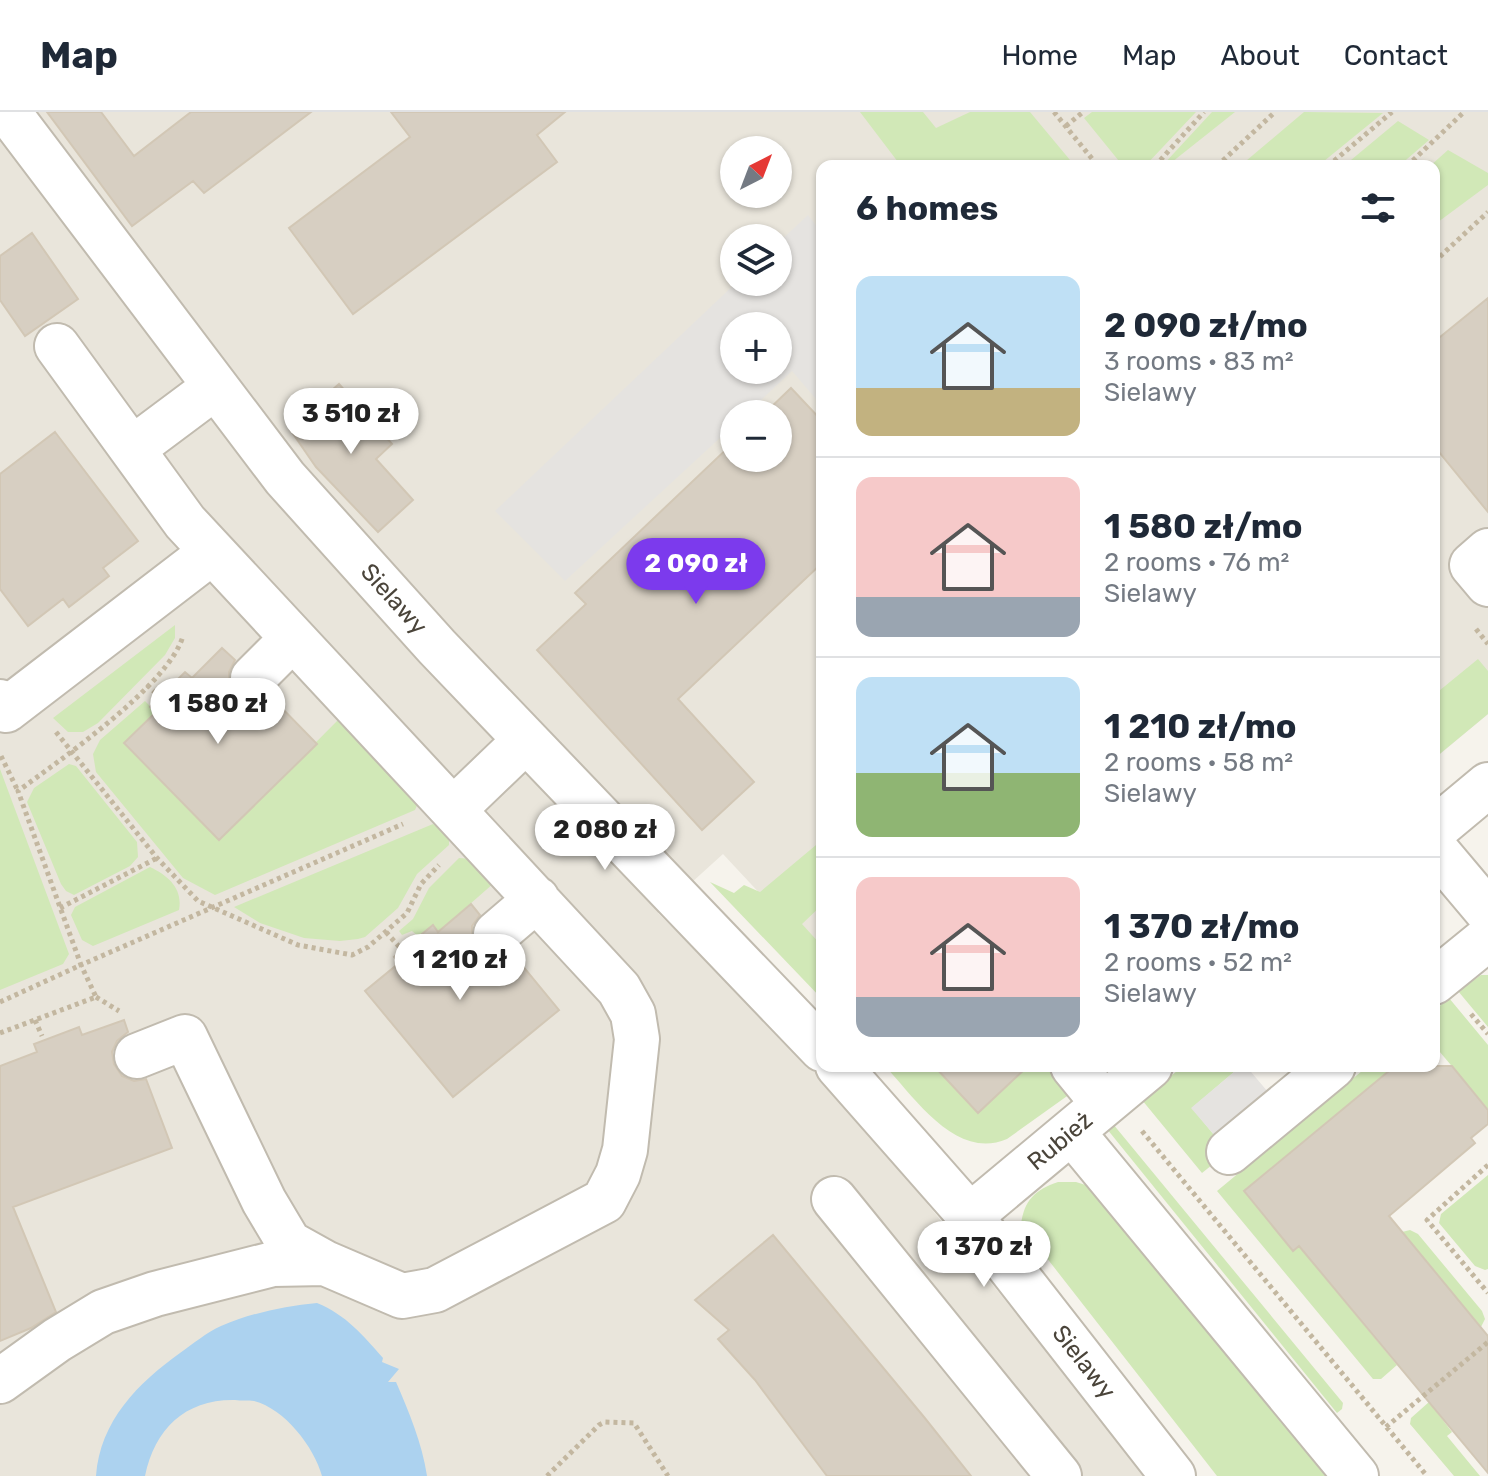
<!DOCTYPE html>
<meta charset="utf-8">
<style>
body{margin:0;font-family:Rubik,sans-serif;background:#f6f6f7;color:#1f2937;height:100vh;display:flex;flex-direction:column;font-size:30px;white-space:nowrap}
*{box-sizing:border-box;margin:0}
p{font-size:26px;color:#747a83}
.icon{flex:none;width:44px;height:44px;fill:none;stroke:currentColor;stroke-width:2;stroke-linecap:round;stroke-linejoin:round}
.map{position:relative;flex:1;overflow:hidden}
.drawer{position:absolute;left:816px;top:48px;width:624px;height:912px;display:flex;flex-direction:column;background:#fff;border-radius:16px;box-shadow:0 2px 6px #0004}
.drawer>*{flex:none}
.needle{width:52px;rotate:42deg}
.buttons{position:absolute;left:720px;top:24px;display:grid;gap:16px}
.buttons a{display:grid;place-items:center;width:72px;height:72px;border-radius:50%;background:#fff;box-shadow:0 2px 6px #0004;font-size:40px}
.price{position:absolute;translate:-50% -68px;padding:0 18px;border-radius:28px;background:#fff;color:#222;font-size:26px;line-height:52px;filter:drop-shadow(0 2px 4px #0008)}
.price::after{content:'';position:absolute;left:50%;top:48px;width:24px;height:18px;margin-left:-12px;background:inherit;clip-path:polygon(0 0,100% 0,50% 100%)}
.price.active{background:#7c3aed;color:#fff}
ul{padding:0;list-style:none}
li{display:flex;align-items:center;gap:24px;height:200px;padding:0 40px}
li+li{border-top:2px solid #e0e1e3}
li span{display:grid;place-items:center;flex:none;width:224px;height:160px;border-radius:16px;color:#555}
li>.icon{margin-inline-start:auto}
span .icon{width:96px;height:96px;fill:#fffc;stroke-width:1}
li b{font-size:34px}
h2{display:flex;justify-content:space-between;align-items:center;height:96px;padding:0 40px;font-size:34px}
header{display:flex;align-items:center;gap:48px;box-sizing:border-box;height:112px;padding:0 40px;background:#fff;border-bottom:2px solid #e0e1e3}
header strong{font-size:38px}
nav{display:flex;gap:44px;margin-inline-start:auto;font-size:28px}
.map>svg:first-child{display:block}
.residential{fill:#e9e5db;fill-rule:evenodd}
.green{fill:#d1e8b7}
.parking{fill:#e5e3e0;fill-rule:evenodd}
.water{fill:#acd2ef}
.building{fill:#d7cfc2;stroke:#d2c7b5;stroke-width:2}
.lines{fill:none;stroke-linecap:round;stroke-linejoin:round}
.minor-casing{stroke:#c1bbaf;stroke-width:48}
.path{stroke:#c3b7a0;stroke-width:5;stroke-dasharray:4 4;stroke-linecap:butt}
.minor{stroke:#fff;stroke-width:44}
.labels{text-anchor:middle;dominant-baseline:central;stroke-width:7;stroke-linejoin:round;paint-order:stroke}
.street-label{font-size:24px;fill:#4a443a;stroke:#fff}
</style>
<header>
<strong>Map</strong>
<nav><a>Home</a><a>Map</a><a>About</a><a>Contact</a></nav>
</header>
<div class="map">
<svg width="1488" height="1364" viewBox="0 0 1488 1364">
<rect width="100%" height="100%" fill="#f6f3ec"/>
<!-- residential -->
<path class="residential" d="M 0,0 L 1488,0 L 1488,602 L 1434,647 L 1434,54 L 822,54 L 822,848 L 723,742 L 658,801 L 846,991 L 1147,1364 L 0,1364 ZM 734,38 L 778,38 L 778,82 L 734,82 ZM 734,126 L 778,126 L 778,170 L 734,170 ZM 734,214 L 778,214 L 778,258 L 734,258 ZM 734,302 L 778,302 L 778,346 L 734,346 Z"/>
<!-- green -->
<path class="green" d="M 860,0 L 923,0 L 936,16 L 970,0 L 1030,0 L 1075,54 L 901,54 Z
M 1092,0 L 1196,0 L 1145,54 L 1123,54 L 1084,6 Z
M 1212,0 L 1235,0 L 1167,54 L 1162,54 Z
M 1304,0 L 1383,1 L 1318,54 L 1240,54 Z
M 1398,9 L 1429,28 L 1399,54 L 1357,54 L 1351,48 Z
M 1448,38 L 1488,61 L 1488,73 L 1434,113 L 1434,54 L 1430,54 Z
M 175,513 L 175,526 L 165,543 L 98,611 L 83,620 L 68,620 L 53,606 Z
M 1478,547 L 1488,559 L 1488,602 L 1436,645 L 1434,644 L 1434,583 Z
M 145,589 L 156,600 L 124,632 L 219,728 L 339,607 L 419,689 L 415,698 L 215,783 L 183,766 L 96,660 L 93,642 L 100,628 Z
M 69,652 L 76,654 L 137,730 L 138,745 L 130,754 L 74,783 L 66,779 L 61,772 L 27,690 L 34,676 Z
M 0,657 L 69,842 L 63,852 L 0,878 Z
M 433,712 L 449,724 L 449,733 L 417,762 L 398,796 L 365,825 L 358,827 L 340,829 L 304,826 L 260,811 L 234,795 Z
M 822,728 L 822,793 L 802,812 L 822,834 L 822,887 L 710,770 L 734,781 L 744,773 L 760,780 Z
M 459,746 L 473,747 L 494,771 L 438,820 L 432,813 L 419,825 L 412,819 L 402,823 L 399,819 L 413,807 L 429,776 Z
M 150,755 C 169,764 183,777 179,798 L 93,834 L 82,828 L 71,803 L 75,795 Z
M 1481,863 L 1488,863 L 1488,915 L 1458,879 Z
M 1449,886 L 1488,933 L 1488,997 L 1434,933 L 1434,899 Z
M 885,954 L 1037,954 L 1054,962 L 1070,982 L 1007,1027 C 956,1049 915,986 885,954 Z
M 1183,954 L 1241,954 L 1192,996 L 1215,1024 L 1209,1029 L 1222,1045 L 1202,1061 L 1142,988 Z
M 1368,954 L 1395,954 L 1244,1079 L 1293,1138 L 1299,1134 L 1397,1253 L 1381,1267 L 1373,1267 L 1217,1079 Z
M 1113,1012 L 1343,1291 L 1342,1297 L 1337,1301 L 1107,1017 Z
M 1488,1063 L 1488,1157 L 1485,1158 L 1475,1154 L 1439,1111 L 1441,1102 Z
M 1058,1070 L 1076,1070 L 1092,1075 L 1330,1364 L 1217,1364 L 1021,1113 C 1024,1088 1035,1078 1058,1070 Z
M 1410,1118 L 1418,1122 L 1482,1199 L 1485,1207 L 1481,1215 L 1402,1120 Z
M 1429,1290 L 1452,1320 L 1447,1324 L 1480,1364 L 1454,1364 L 1410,1312 L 1411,1306 Z"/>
<!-- parking -->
<path class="parking" d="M 808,103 L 822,121 L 822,294 L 792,259 L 746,302 L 734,302 L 734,313 L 565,469 L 495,399 L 737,170 L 778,170 L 778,131 ZM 734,214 L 778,214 L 778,258 L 734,258 Z
M 1241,954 L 1246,954 L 1268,980 L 1215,1024 L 1191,996 Z"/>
<!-- water -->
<path class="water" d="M 317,1191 C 346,1203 363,1223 383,1246 L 382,1250 L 399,1257 L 388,1270 L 396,1270 C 409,1300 422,1331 427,1364 L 322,1364 C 314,1335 285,1297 254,1289 C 248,1288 241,1289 235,1288 C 186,1287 155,1316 145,1364 L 96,1364 C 100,1309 138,1271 180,1241 C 193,1232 207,1220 221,1214 C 251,1201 285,1194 317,1191 Z"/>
<!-- building -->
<path class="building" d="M 47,0 L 101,0 L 134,44 L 191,0 L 311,0 L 204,81 L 193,69 L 132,114 Z
M 391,0 L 565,0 L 537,23 L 557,50 L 353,202 L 289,116 L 410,25 Z
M 32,121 L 78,187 L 25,224 L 0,188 L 0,144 Z
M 1488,186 L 1488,400 L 1434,334 L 1434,230 Z
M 339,272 L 392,332 L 376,347 L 413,388 L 378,420 L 316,355 L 289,316 Z
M 791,276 L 822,309 L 822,451 L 678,587 L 754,670 L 702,718 L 537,538 L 586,492 L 575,481 L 734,330 L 734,346 L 778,346 L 778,302 L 764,302 Z
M 55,320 L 138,429 L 103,456 L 109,464 L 69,495 L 63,487 L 28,514 L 0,477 L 0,362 Z
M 222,536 L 235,548 L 229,560 L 229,572 L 235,583 L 247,590 L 259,590 L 270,584 L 317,632 L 219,728 L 124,631 L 156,600 L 150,595 L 185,560 L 192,566 Z
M 471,792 L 480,803 L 472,814 L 472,827 L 477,838 L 488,846 L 501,846 L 512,841 L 559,898 L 453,985 L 365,879 L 399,851 L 394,845 L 433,813 L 438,820 Z
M 124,908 L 128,920 L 117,929 L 112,940 L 114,952 L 122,964 L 134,969 L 146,967 L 172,1036 L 13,1095 L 56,1200 L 31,1216 L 0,1229 L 0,954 L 37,940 L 34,932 L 79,915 L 82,923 Z
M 934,954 L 1028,954 L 978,1001 Z
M 1395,954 L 1452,954 L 1488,998 L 1488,1012 L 1471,1026 L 1475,1031 L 1389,1104 L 1488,1224 L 1488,1361 L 1299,1134 L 1293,1139 L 1244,1079 Z
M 773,1123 L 924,1305 L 971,1364 L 827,1364 L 755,1268 L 718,1227 L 729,1218 L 695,1188 Z"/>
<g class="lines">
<!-- minor casing -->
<g class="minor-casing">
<path id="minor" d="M 8,0 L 285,366 L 437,535 L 822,937
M 57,234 L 185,410 L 453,698
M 132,337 L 215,275
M 1488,439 L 1472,453 L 1488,472
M 253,566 L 293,526
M 0,590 L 6,598 L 212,440
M 1434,718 L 1488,673
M 1434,736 L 1488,800
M 496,822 L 537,787
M 1434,870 L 1488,826
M 137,944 L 185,925 L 264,1089 L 289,1131 L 325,1151 L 402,1184 L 435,1178 L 604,1089 L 618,1062 L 625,1038 L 637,927 L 633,902 L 619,877 L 453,698 L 526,628
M 838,954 L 970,1104 L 1173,1364
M 1073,954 L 1104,992
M 1072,1020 L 1356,1364
M 1229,1040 L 1333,954
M 834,1087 L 1059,1364
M 970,1104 L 1150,954
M 0,1269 L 57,1228 L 103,1200 L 155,1182 L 273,1152 L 325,1151"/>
</g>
<!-- path -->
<path class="path" d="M 1054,0 L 1098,54
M 1066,14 L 1083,0
M 1155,54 L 1204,0
M 1217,54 L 1275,0
M 1328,54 L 1392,0
M 1407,54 L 1464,0
M 1434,150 L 1488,100
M 1476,517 L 1488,532
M 147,573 L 160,585
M 56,620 L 157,746 L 198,789 L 298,833 L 352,843 L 368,835 L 407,801 L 421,772 L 439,753
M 1,644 L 18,679
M 60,796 L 157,746
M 386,820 L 402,838
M 96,885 L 119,899
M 0,890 L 81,853 L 18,679 C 60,648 169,573 183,524
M 1471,902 L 1488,922
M 35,908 L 42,924
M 0,921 L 96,885 L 81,853 L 403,712
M 1142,1019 L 1427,1364
M 1488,1053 L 1427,1108 L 1488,1181
M 1386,1315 L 1488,1230
M 547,1364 L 599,1313 L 605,1310 L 634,1311 L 668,1364"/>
<!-- minor -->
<use href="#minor" class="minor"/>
</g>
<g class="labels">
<!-- street labels -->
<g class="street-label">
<text transform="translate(394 487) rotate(48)">Sielawy</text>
<text transform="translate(1060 1029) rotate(-40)">Rubież</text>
<text transform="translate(1084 1250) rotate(52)">Sielawy</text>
</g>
</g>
</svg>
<div class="buttons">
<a><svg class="needle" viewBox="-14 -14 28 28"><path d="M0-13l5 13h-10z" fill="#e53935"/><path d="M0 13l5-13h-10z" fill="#747a83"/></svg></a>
<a><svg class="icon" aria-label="layers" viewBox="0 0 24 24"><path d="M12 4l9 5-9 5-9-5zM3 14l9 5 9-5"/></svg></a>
<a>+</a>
<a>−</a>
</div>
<b class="price" style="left:351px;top:344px">3 510 zł</b>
<b class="price active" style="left:696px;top:494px">2 090 zł</b>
<b class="price" style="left:218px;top:634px">1 580 zł</b>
<b class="price" style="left:605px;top:760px">2 080 zł</b>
<b class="price" style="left:460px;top:890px">1 210 zł</b>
<b class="price" style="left:984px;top:1177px">1 370 zł</b>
<section class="drawer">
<h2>6 homes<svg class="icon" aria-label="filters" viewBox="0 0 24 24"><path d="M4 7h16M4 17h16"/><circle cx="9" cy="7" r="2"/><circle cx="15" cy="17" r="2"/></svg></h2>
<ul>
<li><span style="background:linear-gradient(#bfe0f5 70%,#c2b280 0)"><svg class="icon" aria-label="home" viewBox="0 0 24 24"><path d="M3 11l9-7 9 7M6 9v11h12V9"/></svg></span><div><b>2 090 zł/mo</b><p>3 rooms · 83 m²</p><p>Sielawy</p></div></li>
<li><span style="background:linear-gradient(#f6c9c9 75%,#9aa5b1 0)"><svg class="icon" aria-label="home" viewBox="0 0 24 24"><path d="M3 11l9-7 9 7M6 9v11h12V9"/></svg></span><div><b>1 580 zł/mo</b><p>2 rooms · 76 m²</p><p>Sielawy</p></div></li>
<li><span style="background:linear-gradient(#bfe0f5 60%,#8fb573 0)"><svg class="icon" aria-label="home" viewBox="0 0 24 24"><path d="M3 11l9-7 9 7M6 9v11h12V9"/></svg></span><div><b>1 210 zł/mo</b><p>2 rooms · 58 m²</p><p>Sielawy</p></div></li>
<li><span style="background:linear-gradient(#f6c9c9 75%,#9aa5b1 0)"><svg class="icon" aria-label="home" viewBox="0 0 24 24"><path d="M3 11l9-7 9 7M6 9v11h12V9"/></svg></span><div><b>1 370 zł/mo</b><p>2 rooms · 52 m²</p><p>Sielawy</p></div></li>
</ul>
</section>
</div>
